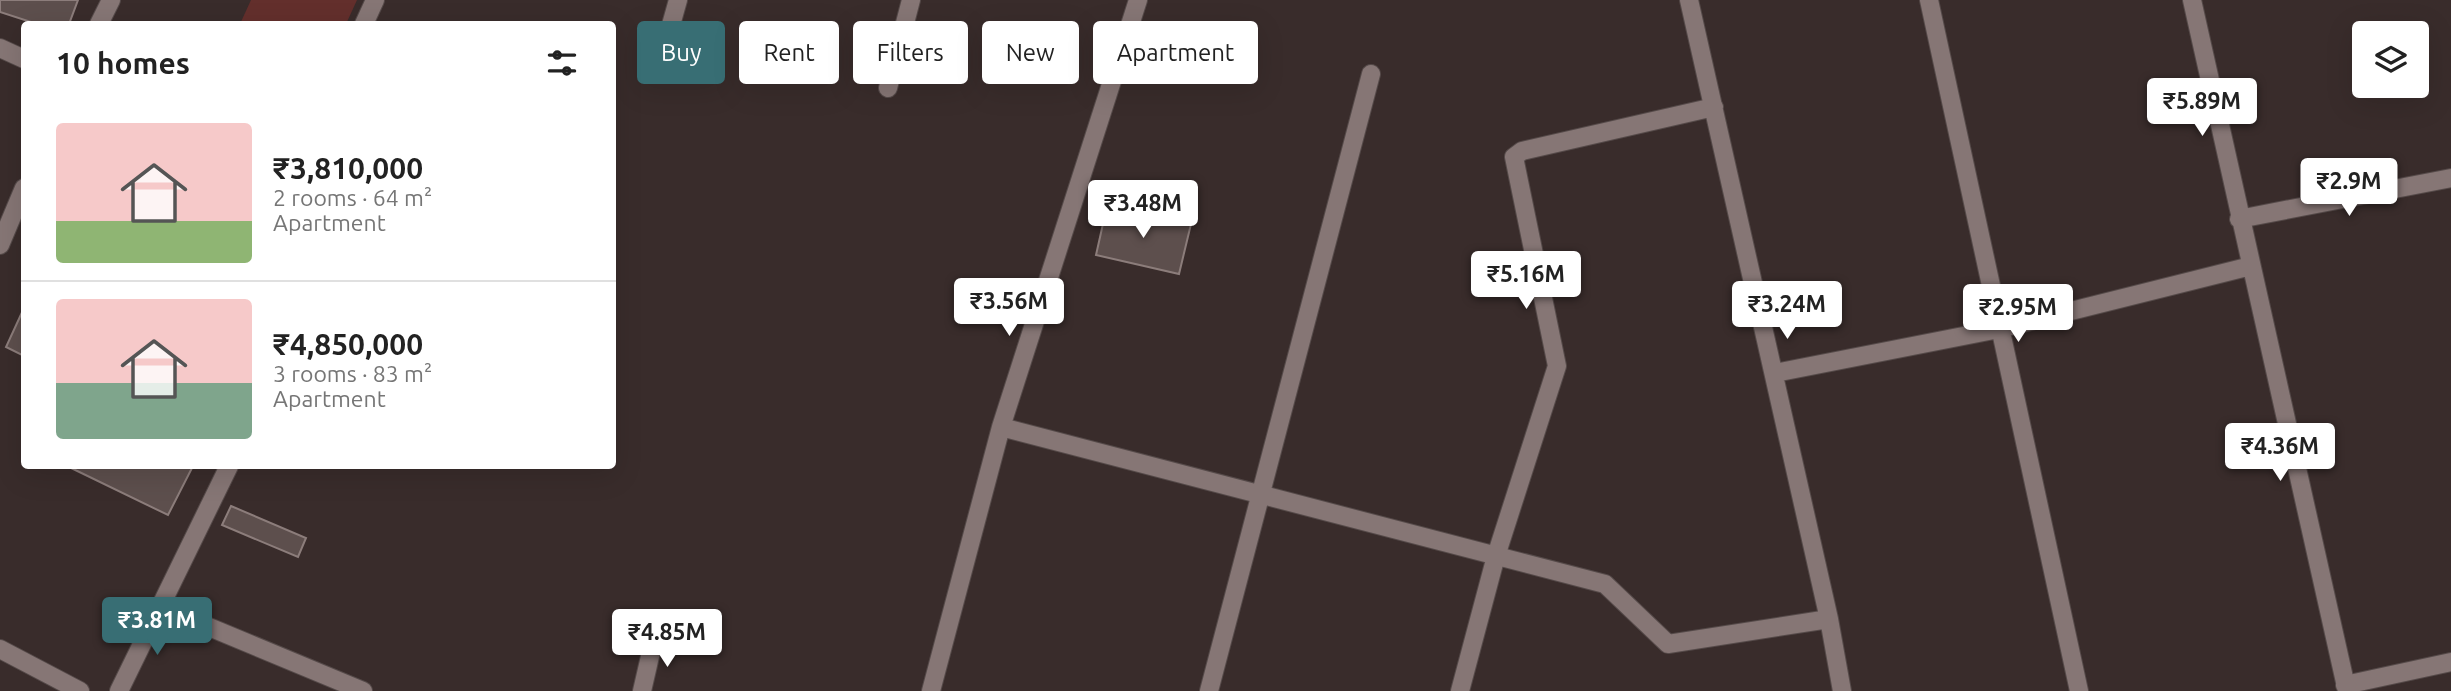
<!DOCTYPE html>
<meta charset="utf-8">
<style>
body{margin:0;font-family:Ubuntu,sans-serif;background:#f2f2f2;color:#222;height:100vh;display:flex;flex-direction:column;font-size:26px;white-space:nowrap}
*{box-sizing:border-box;margin:0}
p{font-size:23px;color:#767676}
.icon{flex:none;width:38px;height:38px;fill:none;stroke:currentColor;stroke-width:2;stroke-linecap:round;stroke-linejoin:round}
.map{position:relative;flex:1;overflow:hidden}
.panel{position:absolute;left:21px;top:21px;width:595px;height:448px;display:flex;flex-direction:column;background:#fff;border-radius:7px;box-shadow:0 7px 28px #0002}
.panel>*{flex:none}
.banner{position:absolute;left:637px;top:21px;width:665px;height:63px;display:flex;gap:14px}
.controls{position:absolute;left:2352px;top:21px;display:grid;gap:14px}
.controls a{display:grid;place-items:center;width:77px;height:77px;border-radius:7px;background:#fff;box-shadow:0 7px 28px #0002;font-size:35px}
.price{position:absolute;translate:-50% -60px;padding:0 16px;border-radius:7px;background:#fff;color:#222;font-size:23px;line-height:46px;filter:drop-shadow(0 2px 4px #0008)}
.price::after{content:'';position:absolute;left:50%;top:42px;width:21px;height:16px;margin-left:-10px;background:inherit;clip-path:polygon(0 0,100% 0,50% 100%)}
.price.on{background:#386e74;color:#fff}
ul{padding:0;list-style:none}
li{display:flex;align-items:center;gap:21px;height:175px;padding:0 35px}
li+li{border-top:2px solid #e0e0e0}
li span{display:grid;place-items:center;flex:none;width:196px;height:140px;border-radius:7px;color:#555}
li>.icon{margin-inline-start:auto}
span .icon{width:84px;height:84px;fill:#fffc;stroke-width:1}
li b{font-size:30px}
h2{display:flex;justify-content:space-between;align-items:center;height:84px;padding:0 35px;font-size:30px}
.chip{padding:0 24px;border-radius:7px;background:#fff;box-shadow:0 7px 28px #0002;font-size:24px;line-height:63px}
.chip.on{background:#386e74;color:#fff}
.map>svg:first-child{display:block}
.green{fill:#632f2c}
.building{fill:#5d4f4d;stroke:#8c7d7b;stroke-width:2}
.lines{fill:none;stroke-linecap:round;stroke-linejoin:round}
.minor-casing{stroke:#554a49;stroke-width:20}
.minor{stroke:#867675;stroke-width:18}
</style>
<div class="map">
<svg width="2451" height="691" viewBox="0 0 2451 691">
<rect width="100%" height="100%" fill="#392c2b"/>
<!-- green -->
<path class="green" d="M 251,0 L 357,0 L 346,24 L 240,24 Z"/>
<!-- building -->
<path class="building" d="M 0,0 L 78,0 L 69,24 L 37,24 L 0,12 Z
M 1107,206 L 1191,224 L 1179,274 L 1096,255 Z
M 24,308 L 24,356 L 6,347 Z
M 67,466 L 193,466 L 168,515 Z
M 231,506 L 306,538 L 298,557 L 222,525 Z"/>
<g class="lines">
<!-- minor casing -->
<g class="minor-casing">
<path id="minor" d="M 1689,0 L 1829,619 L 1842,691
M 1929,0 L 2079,691
M 2192,0 L 2347,691
M 99,24 L 111,0
M 364,24 L 375,0
M 669,32 L 678,0
M 0,48 L 24,59
M 888,88 L 911,0
M 2239,219 L 2451,178
M 0,245 L 24,188
M 1775,373 L 1999,329 L 2251,266
M 1001,427 L 1605,584 L 1668,644 L 1829,619
M 161,607 L 363,691
M 0,649 L 80,691
M 2345,685 L 2451,662
M 119,691 L 229,466
M 642,691 L 654,639
M 931,691 L 1001,427 L 1138,0
M 1209,691 L 1371,74
M 1460,691 L 1496,556 L 1557,366 L 1514,157 L 1522,151 L 1714,107"/>
</g>
<!-- minor -->
<use href="#minor" class="minor"/>
</g>
</svg>
<div class="controls">
<a><svg class="icon" aria-label="layers" viewBox="0 0 24 24"><path d="M12 4l9 5-9 5-9-5zM3 14l9 5 9-5"/></svg></a>
</div>
<b class="price" style="left:2202px;top:138px">₹5.89M</b>
<b class="price" style="left:2349px;top:218px">₹2.9M</b>
<b class="price" style="left:1143px;top:240px">₹3.48M</b>
<b class="price" style="left:1526px;top:311px">₹5.16M</b>
<b class="price" style="left:1009px;top:338px">₹3.56M</b>
<b class="price" style="left:1787px;top:341px">₹3.24M</b>
<b class="price" style="left:2018px;top:344px">₹2.95M</b>
<b class="price" style="left:2280px;top:483px">₹4.36M</b>
<b class="price on" style="left:157px;top:657px">₹3.81M</b>
<b class="price" style="left:667px;top:669px">₹4.85M</b>
<div class="banner">
<a class="chip on">Buy</a>
<a class="chip">Rent</a>
<a class="chip">Filters</a>
<a class="chip">New</a>
<a class="chip">Apartment</a>
</div>
<section class="panel">
<h2>10 homes<svg class="icon" aria-label="filters" viewBox="0 0 24 24"><path d="M4 7h16M4 17h16"/><circle cx="9" cy="7" r="2"/><circle cx="15" cy="17" r="2"/></svg></h2>
<ul>
<li><span style="background:linear-gradient(#f6c9c9 70%,#8fb573 0)"><svg class="icon" aria-label="home" viewBox="0 0 24 24"><path d="M3 11l9-7 9 7M6 9v11h12V9"/></svg></span><div><b>₹3,810,000</b><p>2 rooms · 64 m²</p><p>Apartment</p></div></li>
<li><span style="background:linear-gradient(#f6c9c9 60%,#7fa58c 0)"><svg class="icon" aria-label="home" viewBox="0 0 24 24"><path d="M3 11l9-7 9 7M6 9v11h12V9"/></svg></span><div><b>₹4,850,000</b><p>3 rooms · 83 m²</p><p>Apartment</p></div></li>
</ul>
</section>
</div>
